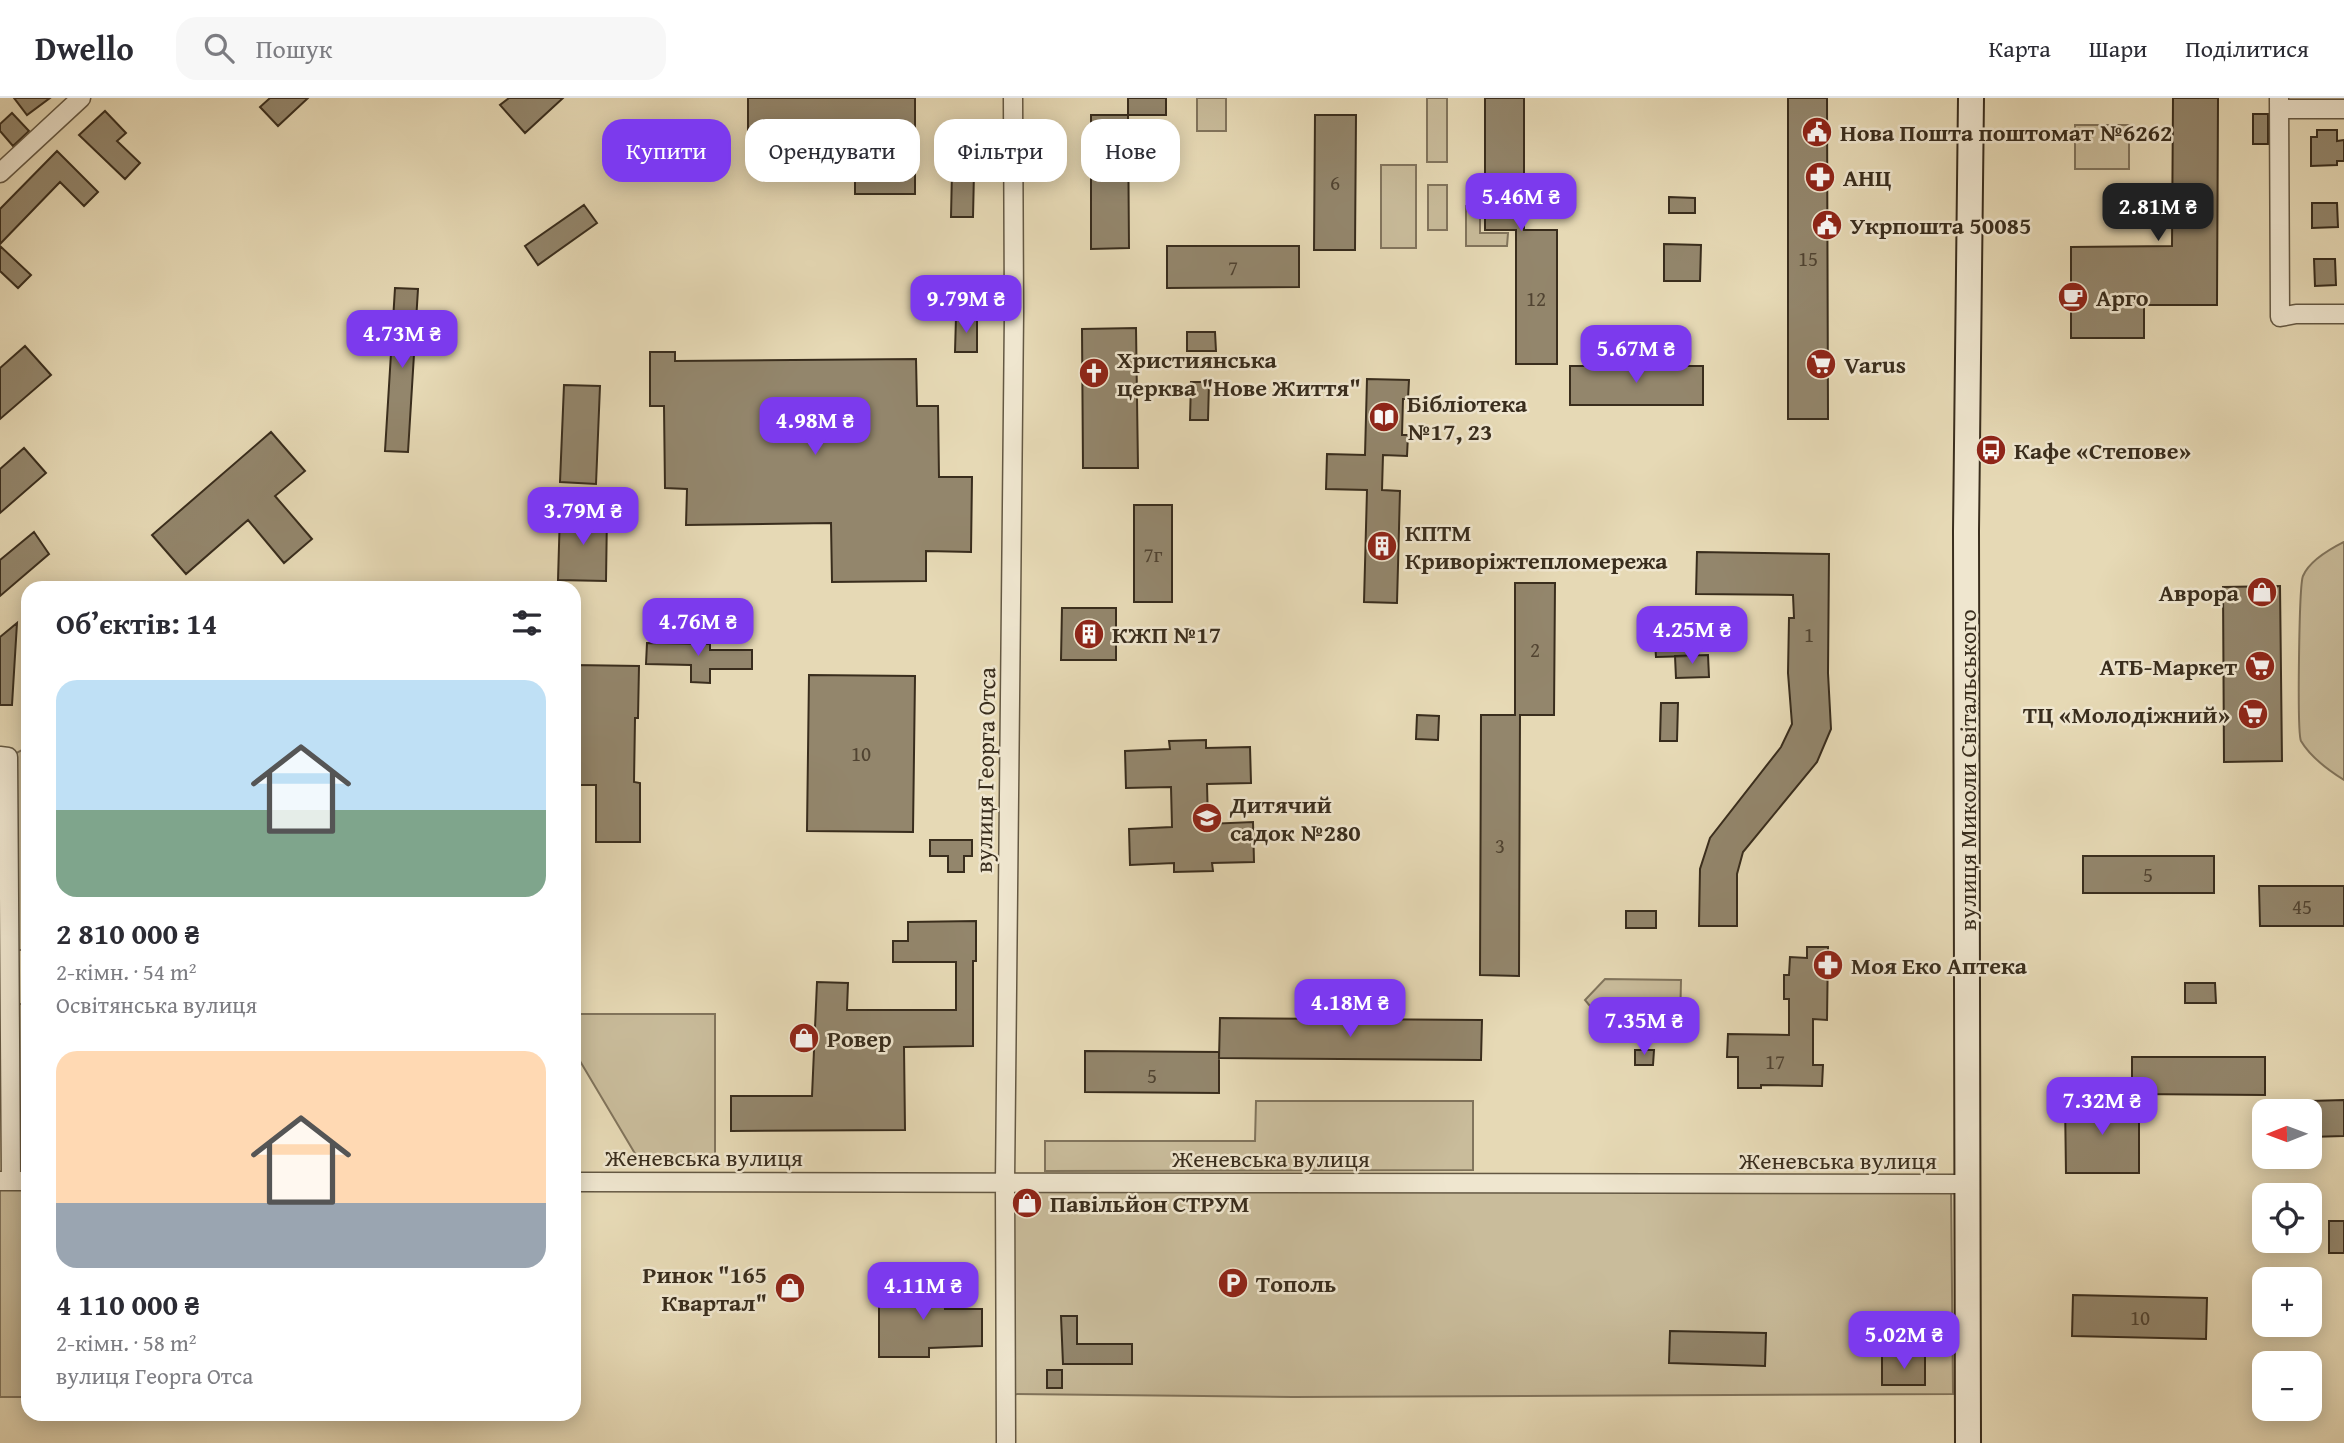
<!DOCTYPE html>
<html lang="uk">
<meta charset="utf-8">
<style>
body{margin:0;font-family:"Gentium Book Plus",serif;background:#f7f7f7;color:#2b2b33;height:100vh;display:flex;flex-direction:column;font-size:26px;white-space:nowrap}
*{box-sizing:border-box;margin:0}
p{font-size:23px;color:#7c7c81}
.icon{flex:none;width:38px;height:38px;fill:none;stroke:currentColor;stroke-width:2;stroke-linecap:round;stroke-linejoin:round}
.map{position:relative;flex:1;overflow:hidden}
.drawer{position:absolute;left:21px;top:483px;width:560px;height:840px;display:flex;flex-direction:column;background:#fff;border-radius:21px;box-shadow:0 4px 18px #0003}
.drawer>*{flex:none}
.banner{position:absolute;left:602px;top:21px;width:665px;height:63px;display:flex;gap:14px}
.needle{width:46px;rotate:269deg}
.controls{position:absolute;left:2252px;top:1001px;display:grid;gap:14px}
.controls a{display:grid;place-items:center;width:70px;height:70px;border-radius:14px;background:#fff;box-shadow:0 4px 18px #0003;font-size:35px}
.price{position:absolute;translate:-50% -60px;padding:0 16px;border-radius:14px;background:#7c3aed;color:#fff;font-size:23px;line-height:46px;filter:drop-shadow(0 2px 4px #0008)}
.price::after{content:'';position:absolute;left:50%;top:42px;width:21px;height:16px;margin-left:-10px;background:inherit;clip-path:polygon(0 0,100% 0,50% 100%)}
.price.current{background:#222;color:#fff}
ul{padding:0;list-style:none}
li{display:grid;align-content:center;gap:14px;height:371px;padding:0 35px}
li span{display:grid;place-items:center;height:217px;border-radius:21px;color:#555}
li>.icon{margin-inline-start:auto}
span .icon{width:126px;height:126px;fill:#fffc;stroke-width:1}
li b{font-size:30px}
h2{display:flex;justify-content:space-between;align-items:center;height:84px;padding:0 35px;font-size:30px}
.tag{padding:0 24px;border-radius:21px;background:#fff;box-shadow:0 4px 18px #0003;font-size:24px;line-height:63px}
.tag.current{background:#7c3aed;color:#fff}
header{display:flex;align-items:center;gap:42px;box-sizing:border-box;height:98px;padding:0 35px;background:#fff;border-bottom:2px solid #e1e1e2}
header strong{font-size:33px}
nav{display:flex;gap:38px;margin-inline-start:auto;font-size:24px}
.search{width:490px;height:63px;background:#f7f7f7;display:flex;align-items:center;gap:18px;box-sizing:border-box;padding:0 24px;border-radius:21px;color:#7c7c81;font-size:26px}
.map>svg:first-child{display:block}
.green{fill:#c9bc9b;stroke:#81745c;stroke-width:2}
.building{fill:#93866c;stroke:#392d1d;stroke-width:2}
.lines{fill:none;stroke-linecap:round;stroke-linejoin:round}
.street-casing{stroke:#645843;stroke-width:21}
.secondary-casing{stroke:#392d1d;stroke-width:28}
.street{stroke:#efe6cf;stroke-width:18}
.secondary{stroke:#efe6cf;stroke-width:24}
.labels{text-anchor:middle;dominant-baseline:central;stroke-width:5;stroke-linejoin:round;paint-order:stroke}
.number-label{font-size:21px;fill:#504331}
.poi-label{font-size:24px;font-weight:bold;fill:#392d1d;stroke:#efe6cf;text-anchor:start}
.street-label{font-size:24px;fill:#392d1d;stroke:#efe6cf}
</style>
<header>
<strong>Dwello</strong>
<div class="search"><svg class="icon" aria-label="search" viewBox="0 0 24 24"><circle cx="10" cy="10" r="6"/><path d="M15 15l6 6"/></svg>Пошук</div>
<nav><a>Карта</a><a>Шари</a><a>Поділитися</a></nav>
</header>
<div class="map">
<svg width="2344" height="1345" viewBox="0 0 2344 1345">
<rect width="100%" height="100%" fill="#e6d9b5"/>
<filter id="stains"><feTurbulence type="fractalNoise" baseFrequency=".00286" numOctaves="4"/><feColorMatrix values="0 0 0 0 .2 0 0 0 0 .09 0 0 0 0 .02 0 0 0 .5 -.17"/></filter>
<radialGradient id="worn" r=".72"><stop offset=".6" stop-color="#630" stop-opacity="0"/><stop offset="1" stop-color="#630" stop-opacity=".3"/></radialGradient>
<!-- green -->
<path class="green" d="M 1197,0 L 1226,0 L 1226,33 L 1197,33 Z
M 1427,0 L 1447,0 L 1447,64 L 1427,64 Z
M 2075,27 L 2129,27 L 2129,71 L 2075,71 Z
M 1381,67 L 1416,67 L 1416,150 L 1381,150 Z
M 1428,87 L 1447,87 L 1447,132 L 1428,132 Z
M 1466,108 L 1480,108 L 1480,135 L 1508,135 L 1507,148 L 1466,148 Z
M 2344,444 L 2344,682 C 2328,672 2311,660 2301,643 C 2297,635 2299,487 2303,478 C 2310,462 2330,451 2344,444 Z
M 28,649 L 28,852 L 9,852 L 8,659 Z
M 1605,881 L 1681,882 L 1680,927 L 1604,925 L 1585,902 Z
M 10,906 L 28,906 L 28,1299 L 0,1299 L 0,1083 L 11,1083 Z
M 574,916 L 715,916 L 715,1064 L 640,1064 L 574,953 Z
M 1256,1003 L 1473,1003 L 1473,1072 L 1045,1073 L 1045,1043 L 1255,1043 Z
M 1005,1084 L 1951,1087 L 1953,1296 L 1293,1299 L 1006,1296 Z"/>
<!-- building -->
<path class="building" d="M 14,0 L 50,0 L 27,17 Z
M 270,0 L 308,0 L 278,28 L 260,9 Z
M 509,0 L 563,0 L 525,35 L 500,7 Z
M 748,0 L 915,0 L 915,96 L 855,96 L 855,37 L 748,37 Z
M 1128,0 L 1166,0 L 1166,17 L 1128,17 Z
M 1485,0 L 1524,0 L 1524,132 L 1557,132 L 1557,266 L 1516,266 L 1516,132 L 1485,132 Z
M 1788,0 L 1827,0 L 1828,321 L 1788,321 Z
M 2173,0 L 2218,0 L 2217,207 L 2144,207 L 2144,240 L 2071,240 L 2071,149 L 2172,148 Z
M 105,13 L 126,35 L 117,43 L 140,65 L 125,81 L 79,37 Z
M 12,15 L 29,33 L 13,48 L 0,33 L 0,26 Z
M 2253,16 L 2268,16 L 2268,46 L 2253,46 Z
M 1091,17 L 1128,17 L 1129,150 L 1091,151 Z
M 1315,17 L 1356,17 L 1355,152 L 1314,152 Z
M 2317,32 L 2337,32 L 2337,43 L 2344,42 L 2344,63 L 2337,63 L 2337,67 L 2311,68 L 2311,39 L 2317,39 Z
M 57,53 L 98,94 L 84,108 L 60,84 L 0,146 L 0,111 Z
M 952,73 L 974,74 L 973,119 L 951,119 Z
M 1669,99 L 1695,100 L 1695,115 L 1669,115 Z
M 2312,105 L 2337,105 L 2338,129 L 2312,130 Z
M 584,107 L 597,125 L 538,167 L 525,148 Z
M 1664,146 L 1701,147 L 1700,183 L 1664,183 Z
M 0,148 L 31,177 L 18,190 L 0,173 Z
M 1167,148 L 1299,148 L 1299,189 L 1167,190 Z
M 2314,161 L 2335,161 L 2336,187 L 2315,188 Z
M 395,190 L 418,191 L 408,354 L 385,353 Z
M 956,219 L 977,220 L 977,254 L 955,254 Z
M 1136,230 L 1138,370 L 1083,370 L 1082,231 Z
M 1187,234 L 1215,234 L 1216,253 L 1187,253 Z
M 25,248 L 51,277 L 0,321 L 0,270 Z
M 650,254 L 675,254 L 675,263 L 916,261 L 917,308 L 938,308 L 939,379 L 972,379 L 971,454 L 926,453 L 926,483 L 832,484 L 831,425 L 686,427 L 687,391 L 665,390 L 664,308 L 650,308 Z
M 1570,268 L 1703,268 L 1703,307 L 1570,307 Z
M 1367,281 L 1409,282 L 1408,301 L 1403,301 L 1402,337 L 1408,337 L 1407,358 L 1383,357 L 1382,392 L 1400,393 L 1397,505 L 1364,504 L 1367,392 L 1326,391 L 1327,356 L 1365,357 Z
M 1191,284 L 1209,284 L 1208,322 L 1190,322 Z
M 564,287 L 600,288 L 596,386 L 560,384 Z
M 271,334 L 305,373 L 275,398 L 312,441 L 284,465 L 248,422 L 186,476 L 152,437 Z
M 24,350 L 46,375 L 0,415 L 0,371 Z
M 1134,407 L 1172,407 L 1172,504 L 1134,504 Z
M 560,414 L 607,415 L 606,483 L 558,482 Z
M 34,434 L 49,456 L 0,498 L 0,462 Z
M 1697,454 L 1829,456 L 1828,575 L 1831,631 L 1817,664 L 1743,754 L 1737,776 L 1737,828 L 1699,828 L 1700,771 L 1710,740 L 1781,649 L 1792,626 L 1788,575 L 1789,520 L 1794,520 L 1793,497 L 1696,496 Z
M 1515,485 L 1555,485 L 1554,617 L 1520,617 L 1519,878 L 1480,877 L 1481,617 L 1515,617 Z
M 2280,488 L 2282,663 L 2224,664 L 2223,489 Z
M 1062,510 L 1116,510 L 1116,562 L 1061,562 Z
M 17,525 L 12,607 L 0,607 L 0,539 Z
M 1688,525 L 1689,558 L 1656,559 L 1654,527 Z
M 647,545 L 710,546 L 710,552 L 752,552 L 752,571 L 710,571 L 710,585 L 691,584 L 691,567 L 646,566 Z
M 1708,557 L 1709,579 L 1676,580 L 1675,558 Z
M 574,567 L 639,568 L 638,620 L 635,620 L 634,684 L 640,685 L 640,744 L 596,744 L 596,687 L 574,687 Z
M 809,577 L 915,578 L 913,734 L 807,733 Z
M 1661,605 L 1678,605 L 1677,643 L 1660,643 Z
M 1417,617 L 1439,618 L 1438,642 L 1416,641 Z
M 1206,642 L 1206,650 L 1250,649 L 1251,685 L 1207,686 L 1208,726 L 1253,724 L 1254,764 L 1212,765 L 1213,773 L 1174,774 L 1174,765 L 1130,767 L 1129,731 L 1172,729 L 1171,689 L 1126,690 L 1125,653 L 1170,651 L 1169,643 Z
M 930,742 L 972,742 L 972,758 L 964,758 L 964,774 L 948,774 L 948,758 L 930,758 Z
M 2083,758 L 2214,758 L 2214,795 L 2083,795 Z
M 2259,788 L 2344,788 L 2344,828 L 2260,828 Z
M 1626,813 L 1656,813 L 1656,830 L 1626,830 Z
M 976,823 L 976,863 L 973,863 L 973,948 L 904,949 L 905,1032 L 731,1033 L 731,998 L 812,998 L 817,884 L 848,885 L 847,912 L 956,912 L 956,864 L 893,864 L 893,843 L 908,843 L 908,824 Z
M 1807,849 L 1828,849 L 1827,922 L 1813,921 L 1813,967 L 1823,967 L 1822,988 L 1761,987 L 1761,990 L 1738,990 L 1738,959 L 1727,959 L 1728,936 L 1789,937 L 1789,901 L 1784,901 L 1784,877 L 1789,877 L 1790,859 L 1807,860 Z
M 2185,885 L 2215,885 L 2216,905 L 2185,905 Z
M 1220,920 L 1482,922 L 1481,962 L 1219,960 Z
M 1635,952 L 1654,952 L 1653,967 L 1635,967 Z
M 1085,953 L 1219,954 L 1219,995 L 1085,994 Z
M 2132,959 L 2265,959 L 2265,997 L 2132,996 Z
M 2344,1002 L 2344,1038 L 2310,1039 L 2310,1003 Z
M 2065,1003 L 2139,1003 L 2139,1075 L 2066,1075 Z
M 2329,1123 L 2344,1123 L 2344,1155 L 2329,1155 Z
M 879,1186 L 929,1186 L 929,1194 L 944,1194 L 945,1211 L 982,1211 L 982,1248 L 929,1250 L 929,1259 L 879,1259 Z
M 2073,1197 L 2207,1200 L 2206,1241 L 2072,1238 Z
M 1061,1218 L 1077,1218 L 1077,1246 L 1132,1246 L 1132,1266 L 1063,1266 Z
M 1670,1233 L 1766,1235 L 1765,1268 L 1669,1265 Z
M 1882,1258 L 1925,1258 L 1925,1287 L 1882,1287 Z
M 1047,1272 L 1062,1272 L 1062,1290 L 1047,1290 Z"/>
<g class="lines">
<!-- street casing -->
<g class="street-casing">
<path id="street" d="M 2279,0 L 2280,219 L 2296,216 L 2344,216
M 2280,11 L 2344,11
M 0,75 L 81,0
M 0,658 L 8,659 L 11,1083
M 0,1083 L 28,1083
M 574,1084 L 1967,1086
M 1006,1345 L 1005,1084 L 1014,215 L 1013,0"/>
</g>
<!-- secondary casing -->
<g class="secondary-casing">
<path id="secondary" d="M 1968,1345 L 1966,433 L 1971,0"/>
</g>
<!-- street -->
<use href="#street" class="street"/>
<!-- secondary -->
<use href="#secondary" class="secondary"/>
</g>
<!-- icons -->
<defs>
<g id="civic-disc" transform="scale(1.575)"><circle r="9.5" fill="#8f2418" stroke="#efe6cf"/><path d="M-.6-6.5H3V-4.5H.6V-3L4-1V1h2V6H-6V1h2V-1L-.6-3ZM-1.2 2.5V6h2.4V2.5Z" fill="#fff"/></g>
<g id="pharmacy-disc" transform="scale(1.575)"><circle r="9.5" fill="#8f2418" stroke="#efe6cf"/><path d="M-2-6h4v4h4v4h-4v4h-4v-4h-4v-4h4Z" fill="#fff"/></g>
<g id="cafe-disc" transform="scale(1.575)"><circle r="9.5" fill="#8f2418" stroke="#efe6cf"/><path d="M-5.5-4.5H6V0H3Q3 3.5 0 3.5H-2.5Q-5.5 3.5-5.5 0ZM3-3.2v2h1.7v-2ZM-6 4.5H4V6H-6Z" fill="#fff"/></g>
<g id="supermarket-disc" transform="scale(1.575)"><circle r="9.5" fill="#8f2418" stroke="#efe6cf"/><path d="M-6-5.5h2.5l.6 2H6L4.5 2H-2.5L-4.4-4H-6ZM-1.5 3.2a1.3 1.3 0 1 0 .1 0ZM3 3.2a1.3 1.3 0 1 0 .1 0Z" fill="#fff"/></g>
<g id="church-disc" transform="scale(1.575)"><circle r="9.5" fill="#8f2418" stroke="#efe6cf"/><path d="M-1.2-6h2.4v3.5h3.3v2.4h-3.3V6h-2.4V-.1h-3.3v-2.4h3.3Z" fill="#fff"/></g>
<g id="library-disc" transform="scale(1.575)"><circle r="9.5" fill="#8f2418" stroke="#efe6cf"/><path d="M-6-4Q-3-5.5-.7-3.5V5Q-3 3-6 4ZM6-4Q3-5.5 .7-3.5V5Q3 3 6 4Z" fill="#fff"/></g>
<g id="bus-disc" transform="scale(1.575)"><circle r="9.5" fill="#8f2418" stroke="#efe6cf"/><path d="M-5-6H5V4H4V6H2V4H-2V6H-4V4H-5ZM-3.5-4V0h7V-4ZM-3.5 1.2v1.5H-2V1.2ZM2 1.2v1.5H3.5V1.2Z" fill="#fff"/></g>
<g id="building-disc" transform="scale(1.575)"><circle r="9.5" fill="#8f2418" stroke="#efe6cf"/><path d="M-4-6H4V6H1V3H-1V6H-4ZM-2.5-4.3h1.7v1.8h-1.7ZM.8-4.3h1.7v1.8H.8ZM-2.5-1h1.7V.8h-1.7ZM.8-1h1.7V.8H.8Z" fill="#fff"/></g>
<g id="shop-disc" transform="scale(1.575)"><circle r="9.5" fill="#8f2418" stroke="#efe6cf"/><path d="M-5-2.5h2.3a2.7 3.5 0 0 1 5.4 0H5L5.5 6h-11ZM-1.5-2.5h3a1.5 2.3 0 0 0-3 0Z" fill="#fff"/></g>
<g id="school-disc" transform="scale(1.575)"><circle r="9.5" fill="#8f2418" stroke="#efe6cf"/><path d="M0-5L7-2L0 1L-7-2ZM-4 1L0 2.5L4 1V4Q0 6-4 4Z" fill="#fff"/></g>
<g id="parking-disc" transform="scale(1.575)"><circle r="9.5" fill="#8f2418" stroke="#efe6cf"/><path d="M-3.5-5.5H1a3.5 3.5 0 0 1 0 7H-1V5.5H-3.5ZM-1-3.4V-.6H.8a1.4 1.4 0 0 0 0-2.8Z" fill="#fff"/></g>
</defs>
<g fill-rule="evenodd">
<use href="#civic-disc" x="1817" y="34"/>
<use href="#pharmacy-disc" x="1820" y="79"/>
<use href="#civic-disc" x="1827" y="127"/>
<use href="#cafe-disc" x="2073" y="199"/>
<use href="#supermarket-disc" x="1821" y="266"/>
<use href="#church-disc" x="1094" y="275"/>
<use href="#library-disc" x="1384" y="319"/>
<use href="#bus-disc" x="1991" y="352"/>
<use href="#building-disc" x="1382" y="448"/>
<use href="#shop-disc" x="2262" y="494"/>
<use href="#building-disc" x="1089" y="536"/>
<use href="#supermarket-disc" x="2260" y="568"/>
<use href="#supermarket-disc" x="2253" y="616"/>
<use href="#school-disc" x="1207" y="720"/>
<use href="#pharmacy-disc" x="1828" y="867"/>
<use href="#shop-disc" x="804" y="940"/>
<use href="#shop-disc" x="1027" y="1105"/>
<use href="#parking-disc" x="1233" y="1185"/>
<use href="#shop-disc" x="790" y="1190"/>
</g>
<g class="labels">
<!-- number labels -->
<g class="number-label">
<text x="1335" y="84">6</text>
<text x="1808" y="160">15</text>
<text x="1233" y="169">7</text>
<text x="1536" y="200">12</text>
<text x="1153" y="456">7г</text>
<text x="1809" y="536">1</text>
<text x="1535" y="551">2</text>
<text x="861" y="655">10</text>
<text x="1500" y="747">3</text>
<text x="2148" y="776">5</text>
<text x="2302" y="808">45</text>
<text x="1775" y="963">17</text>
<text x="1152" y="977">5</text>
<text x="2140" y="1219">10</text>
</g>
<!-- poi labels -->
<g class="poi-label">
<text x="1840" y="34">Нова Пошта поштомат №6262</text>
<text x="1843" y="79">АНЦ</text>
<text x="1850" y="127">Укрпошта 50085</text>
<text x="2096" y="199">Арго</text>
<text x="1117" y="261">Християнська<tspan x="1117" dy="28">церква "Нове Життя"</tspan></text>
<text x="1844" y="266">Varus</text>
<text x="1407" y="305">Бібліотека<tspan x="1407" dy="28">№17, 23</tspan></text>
<text x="2014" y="352">Кафе «Степове»</text>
<text x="1405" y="434">КПТМ<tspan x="1405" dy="28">Криворіжтепломережа</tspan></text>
<text x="2239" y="494" text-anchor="end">Аврора</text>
<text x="1112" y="536">КЖП №17</text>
<text x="2237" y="568" text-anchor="end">АТБ-Маркет</text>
<text x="2230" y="616" text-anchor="end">ТЦ «Молодіжний»</text>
<text x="1230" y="706">Дитячий<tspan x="1230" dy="28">садок №280</tspan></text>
<text x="1851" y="867">Моя Еко Аптека</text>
<text x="827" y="940">Ровер</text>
<text x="1050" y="1105">Павільйон СТРУМ</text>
<text x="767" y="1176" text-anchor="end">Ринок "165<tspan x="767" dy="28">Квартал"</tspan></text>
<text x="1256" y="1185">Тополь</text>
</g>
<!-- street labels -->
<g class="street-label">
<text transform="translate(985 672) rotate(-89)">вулиця Георга Отса</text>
<text transform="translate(1967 672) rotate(-90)">вулиця Миколи Світальського</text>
<text x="704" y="1059">Женевська вулиця</text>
<text x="1271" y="1060">Женевська вулиця</text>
<text x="1838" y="1062">Женевська вулиця</text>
</g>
</g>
<rect width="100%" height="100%" filter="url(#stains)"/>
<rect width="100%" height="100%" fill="url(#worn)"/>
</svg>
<div class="controls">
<a><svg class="needle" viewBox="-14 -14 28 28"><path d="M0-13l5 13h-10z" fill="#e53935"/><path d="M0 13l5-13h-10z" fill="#7c7c81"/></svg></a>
<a><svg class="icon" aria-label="locate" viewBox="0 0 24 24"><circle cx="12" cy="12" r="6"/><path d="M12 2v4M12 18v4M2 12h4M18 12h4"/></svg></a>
<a>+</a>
<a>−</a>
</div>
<b class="price" style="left:1521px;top:135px">5.46M ₴</b>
<b class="price current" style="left:2158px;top:145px">2.81M ₴</b>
<b class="price" style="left:966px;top:237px">9.79M ₴</b>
<b class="price" style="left:402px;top:272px">4.73M ₴</b>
<b class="price" style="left:1636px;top:287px">5.67M ₴</b>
<b class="price" style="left:815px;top:359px">4.98M ₴</b>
<b class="price" style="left:583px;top:449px">3.79M ₴</b>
<b class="price" style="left:698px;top:560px">4.76M ₴</b>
<b class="price" style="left:1692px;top:568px">4.25M ₴</b>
<b class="price" style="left:1350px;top:941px">4.18M ₴</b>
<b class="price" style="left:1644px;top:959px">7.35M ₴</b>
<b class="price" style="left:2102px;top:1039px">7.32M ₴</b>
<b class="price" style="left:923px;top:1224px">4.11M ₴</b>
<b class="price" style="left:1904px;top:1273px">5.02M ₴</b>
<div class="banner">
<a class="tag current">Купити</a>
<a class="tag">Орендувати</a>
<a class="tag">Фільтри</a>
<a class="tag">Нове</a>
</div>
<section class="drawer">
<h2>Об’єктів: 14<svg class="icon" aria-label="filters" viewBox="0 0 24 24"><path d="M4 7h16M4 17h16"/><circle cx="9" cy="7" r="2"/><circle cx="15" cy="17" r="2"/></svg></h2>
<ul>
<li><span style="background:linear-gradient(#bfe0f5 60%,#7fa58c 0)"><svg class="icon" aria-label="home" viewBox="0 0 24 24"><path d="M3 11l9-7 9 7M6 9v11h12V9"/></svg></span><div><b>2 810 000 ₴</b><p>2-кімн. · 54 m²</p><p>Освітянська вулиця</p></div></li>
<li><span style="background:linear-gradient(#ffd9b3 70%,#9aa5b1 0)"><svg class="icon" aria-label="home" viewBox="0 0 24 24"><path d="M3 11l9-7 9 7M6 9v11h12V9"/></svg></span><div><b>4 110 000 ₴</b><p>2-кімн. · 58 m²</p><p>вулиця Георга Отса</p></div></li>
</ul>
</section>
</div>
